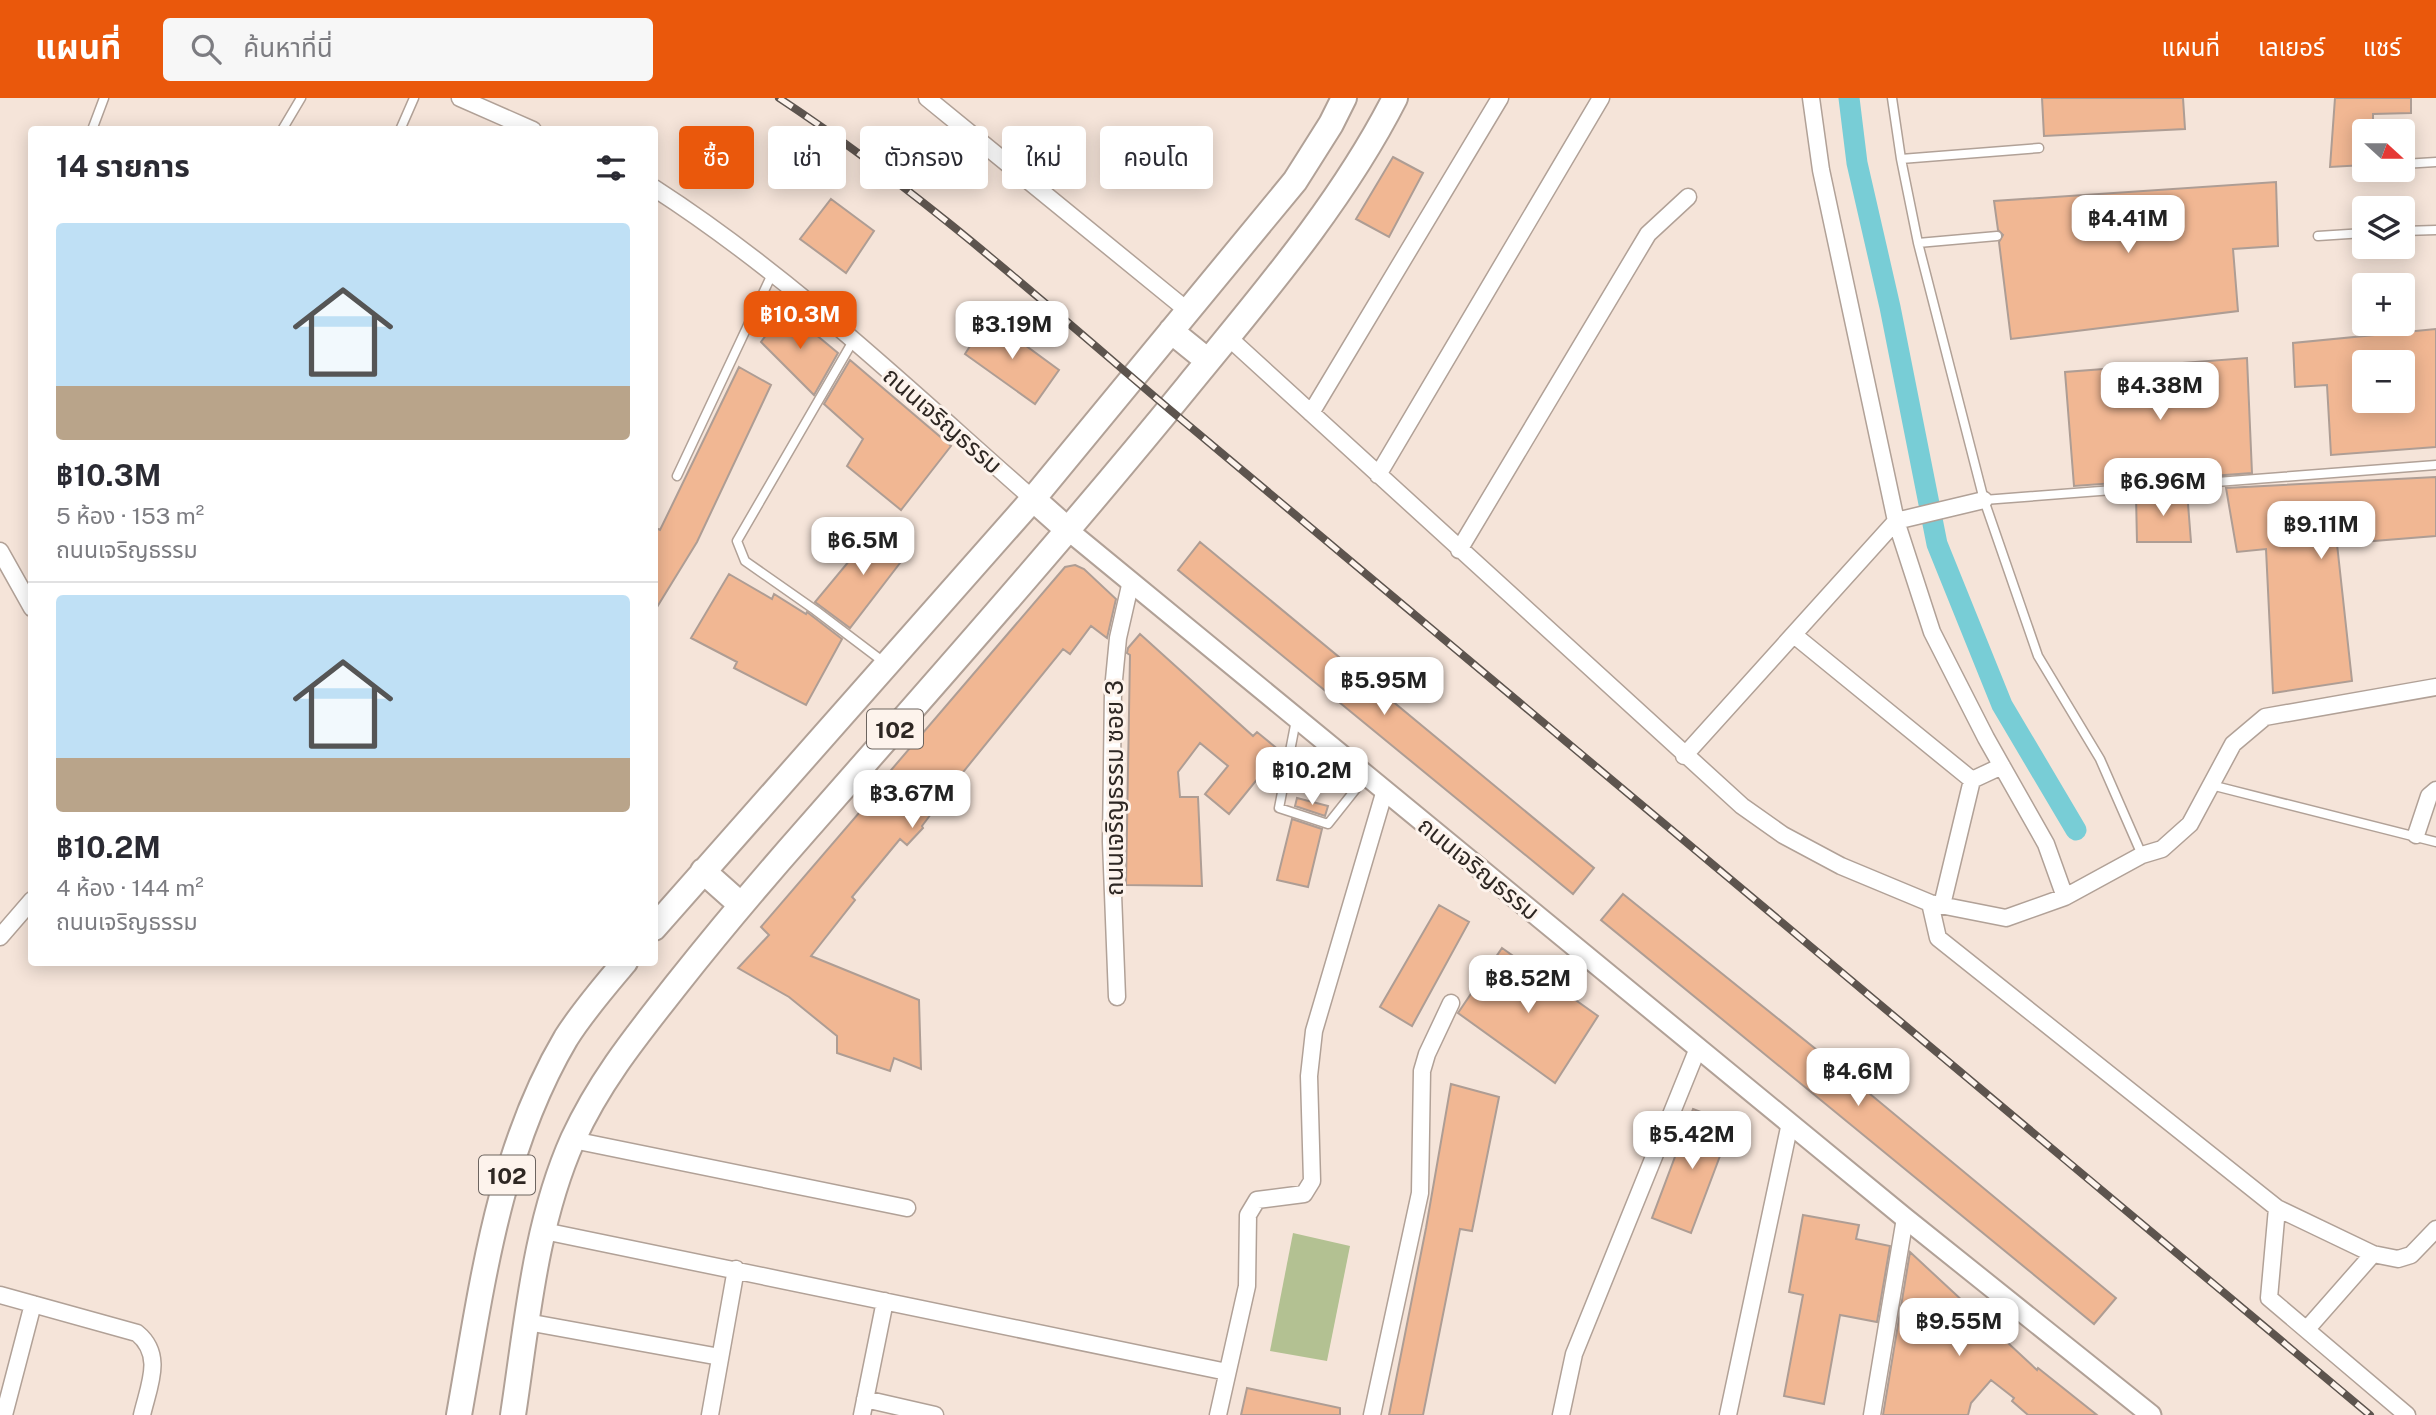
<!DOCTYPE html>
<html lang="th">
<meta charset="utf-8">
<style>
body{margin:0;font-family:"Public Sans","Noto Sans Thai",sans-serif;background:#f7f7f7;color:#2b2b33;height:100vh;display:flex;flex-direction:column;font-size:26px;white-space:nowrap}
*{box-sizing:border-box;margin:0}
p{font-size:23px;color:#7c7c81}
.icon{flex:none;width:38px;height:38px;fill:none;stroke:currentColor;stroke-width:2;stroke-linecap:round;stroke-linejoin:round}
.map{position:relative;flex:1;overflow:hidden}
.details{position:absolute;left:28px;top:28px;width:630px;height:840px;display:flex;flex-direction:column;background:#fff;border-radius:7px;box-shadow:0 4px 18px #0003}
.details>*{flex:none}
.guide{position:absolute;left:679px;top:28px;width:665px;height:63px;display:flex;gap:14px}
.needle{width:46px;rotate:111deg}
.tools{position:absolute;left:2352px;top:21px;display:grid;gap:14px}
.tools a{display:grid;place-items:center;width:63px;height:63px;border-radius:7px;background:#fff;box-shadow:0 4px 18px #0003;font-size:35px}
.price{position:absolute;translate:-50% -60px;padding:0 16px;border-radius:14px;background:#fff;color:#222;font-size:23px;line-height:46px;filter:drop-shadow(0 2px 4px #0008)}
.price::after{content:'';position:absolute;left:50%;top:42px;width:21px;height:16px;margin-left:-10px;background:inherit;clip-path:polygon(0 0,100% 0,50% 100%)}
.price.active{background:#ea580c;color:#fff}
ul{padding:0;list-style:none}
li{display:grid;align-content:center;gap:14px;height:371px;padding:0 28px}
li+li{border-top:2px solid #e1e1e2}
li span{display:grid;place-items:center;height:217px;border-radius:7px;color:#555}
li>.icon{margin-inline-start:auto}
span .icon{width:126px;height:126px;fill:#fffc;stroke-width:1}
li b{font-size:30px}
h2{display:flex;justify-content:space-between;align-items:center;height:84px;padding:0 28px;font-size:30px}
.chip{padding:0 24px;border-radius:7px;background:#fff;box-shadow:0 4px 18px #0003;font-size:24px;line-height:63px}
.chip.active{background:#ea580c;color:#fff}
header{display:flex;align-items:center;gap:42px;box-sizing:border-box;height:98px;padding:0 35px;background:#ea580c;color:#fff}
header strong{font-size:33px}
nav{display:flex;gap:38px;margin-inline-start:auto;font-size:24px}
.search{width:490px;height:63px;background:#f7f7f7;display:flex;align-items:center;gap:18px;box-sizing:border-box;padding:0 24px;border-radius:7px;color:#7c7c81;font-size:26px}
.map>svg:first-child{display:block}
.green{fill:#b3c192}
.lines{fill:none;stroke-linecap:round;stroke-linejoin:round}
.canal{stroke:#78cdd6;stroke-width:21}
.building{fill:#f1b793;stroke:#ae9d94;stroke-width:2;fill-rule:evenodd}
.service-casing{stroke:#b1a197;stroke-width:11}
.minor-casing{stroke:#b1a197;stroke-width:19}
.tertiary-casing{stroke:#b1a197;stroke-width:23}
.primary-casing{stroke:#b1a197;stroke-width:28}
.service{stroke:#fff;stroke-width:8}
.minor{stroke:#fff;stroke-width:16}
.tertiary{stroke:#fff;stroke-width:19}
.primary{stroke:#fff;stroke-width:24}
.rail-casing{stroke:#5d544e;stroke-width:8}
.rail{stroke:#fdf3ec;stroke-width:5;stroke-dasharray:16;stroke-linecap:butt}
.labels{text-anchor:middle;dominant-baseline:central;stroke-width:6;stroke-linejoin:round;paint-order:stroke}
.shield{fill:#fdf3ec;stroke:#6c645f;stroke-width:2}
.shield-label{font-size:23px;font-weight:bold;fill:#2e2723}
.street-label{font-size:24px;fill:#2e2723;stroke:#fdf3ec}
</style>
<header>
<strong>แผนที่</strong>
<div class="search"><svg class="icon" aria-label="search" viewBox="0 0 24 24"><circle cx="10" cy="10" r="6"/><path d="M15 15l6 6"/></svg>ค้นหาที่นี่</div>
<nav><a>แผนที่</a><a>เลเยอร์</a><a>แชร์</a></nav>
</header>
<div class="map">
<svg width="2436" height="1317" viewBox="0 0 2436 1317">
<rect width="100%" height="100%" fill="#f5e4d9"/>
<!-- green -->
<path class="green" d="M 1293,1135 L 1350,1148 L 1327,1263 L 1270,1253 Z"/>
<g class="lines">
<!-- canal -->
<path class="canal" d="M 1849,0 L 1857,65 L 1890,209 L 1937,446 L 2002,607 L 2076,732"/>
</g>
<!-- building -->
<path class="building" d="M 2042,0 L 2183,0 L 2185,31 L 2044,38 Z
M 2335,0 L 2411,0 L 2411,15 L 2373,16 L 2373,33 L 2364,33 L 2364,67 L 2330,69 Z
M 1393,59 L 1423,75 L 1389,139 L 1356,121 Z
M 2276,84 L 2278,148 L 2233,151 L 2238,213 L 2011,241 L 1999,144 L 2003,137 L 1998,132 L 1994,103 Z
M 831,101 L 874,133 L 846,175 L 800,141 Z
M 785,211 L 838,255 L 814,297 L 761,244 Z
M 988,220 L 1059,272 L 1035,306 L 965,256 Z
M 2436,231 L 2436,349 L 2331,357 L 2327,287 L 2295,289 L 2293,245 ZM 2364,264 L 2403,264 L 2403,303 L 2364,303 Z
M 2247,260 L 2252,375 L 2074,388 L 2065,274 Z
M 850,262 L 951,348 L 901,412 L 847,368 L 863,341 L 824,306 Z
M 739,269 L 771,287 L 697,444 L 654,514 L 654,429 L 660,432 Z
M 2436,379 L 2436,438 L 2337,446 L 2352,583 L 2273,595 L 2266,451 L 2237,454 L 2226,390 Z
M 2187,393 L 2191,444 L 2137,444 L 2136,397 Z
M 879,427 L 910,452 L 850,530 L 815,504 Z
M 1200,444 L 1594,770 L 1573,796 L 1178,472 Z
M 1075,467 L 1084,471 L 1116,501 L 1107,540 L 1091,528 L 1070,556 L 1063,551 L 955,684 L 922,728 L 923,730 L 907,747 L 900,741 L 852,799 L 855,802 L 811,858 L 919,902 L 921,971 L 894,960 L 890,973 L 837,955 L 837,938 L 789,899 L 738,870 L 769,837 L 761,829 L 865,708 L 862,706 L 1065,469 Z
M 729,476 L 772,501 L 774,496 L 806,516 L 807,514 L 842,541 L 806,607 L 734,570 L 737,564 L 691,540 Z
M 1140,536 L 1253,638 L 1257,634 L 1280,653 L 1229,716 L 1205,696 L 1228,668 L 1200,645 L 1178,674 L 1180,699 L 1198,699 L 1202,788 L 1126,787 L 1130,557 L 1127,555 L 1128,550 Z
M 1297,700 L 1328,708 L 1325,718 L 1295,708 Z
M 1292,721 L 1322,731 L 1308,789 L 1277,782 Z
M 1623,796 L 1817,952 L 2116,1200 L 2094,1226 L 1601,822 Z
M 1439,807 L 1469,824 L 1412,928 L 1380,909 Z
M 1502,850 L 1598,918 L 1555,985 L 1458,915 Z
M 1451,986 L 1499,999 L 1472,1133 L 1460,1131 L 1423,1317 L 1389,1317 L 1426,1130 Z
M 1693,1011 L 1732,1026 L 1691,1135 L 1652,1120 Z
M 1803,1117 L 1859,1127 L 1856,1141 L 1890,1148 L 1877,1224 L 1840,1217 L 1824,1306 L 1784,1298 L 1803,1197 L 1789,1194 Z
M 1910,1154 L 2037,1272 L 2038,1270 L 2097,1317 L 2028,1317 L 2012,1303 L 2014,1300 L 1991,1282 L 1971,1305 L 1968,1317 L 1883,1317 Z
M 1247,1290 L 1340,1310 L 1340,1317 L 1241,1317 Z"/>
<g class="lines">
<!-- service casing -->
<g class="service-casing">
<path id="service" d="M 1892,0 L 1901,61 L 1918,145 L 1984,402 L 2038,558 L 2100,661 L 2142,757
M 92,32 L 104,0
M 282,32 L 301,0
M 400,32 L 414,0
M 1901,61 L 2039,50
M 2403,66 L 2436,64
M 2403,133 L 2436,132
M 2318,138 L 2364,135
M 1918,145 L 1997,138
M 853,243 L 737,443 L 745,463 L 815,512 L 885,565
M 677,378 L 773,174
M 1984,402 L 2436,367
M 1296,622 L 1279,710 L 1328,726 L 1367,677
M 2211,687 L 2436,744"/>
</g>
<!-- minor casing -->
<g class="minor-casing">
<path id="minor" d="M 460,0 L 533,32
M 927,0 L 1188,213
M 1811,0 L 1821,72 L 1896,423 L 1932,534 L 1986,640 L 2046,746 L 2065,799
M 654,90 C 792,179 910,293 1033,401
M 1228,239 L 1742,708 L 1783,737 L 1841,768 L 1930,805 L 2006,820 L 2065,799 L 2142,757 L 2162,751 L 2190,726 L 2233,646 L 2265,619 L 2436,589
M 1311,315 L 1500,0
M 1378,377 L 1601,0
M 1459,452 L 1648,136 L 1688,99
M 0,453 L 32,510
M 1794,537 L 1972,682
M 1684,658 L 1896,423 L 1984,402
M 2416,737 L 2429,698 L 2436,692
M 1930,805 L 1938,840 L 2277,1110 L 2373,1156 L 2398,1161 L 2411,1157 L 2436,1131
M 1942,807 L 1972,682 L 2002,668
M 0,839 L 32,802
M 1117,899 L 1111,744 L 1113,592 L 1118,540 L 1131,483
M 573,1042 L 907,1110
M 2277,1110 L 2269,1200 L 2407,1317
M 544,1133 L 1227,1274
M 0,1197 L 137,1235 C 164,1257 149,1287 142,1317
M 527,1224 L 720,1259
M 2307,1231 L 2373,1156
M 865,1301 L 935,1317
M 4,1317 L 33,1206
M 710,1317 L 736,1171
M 862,1317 L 885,1203
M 1218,1317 L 1247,1188 L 1248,1117 L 1257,1102 L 1304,1096 L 1312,1083 L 1309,978 L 1314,933 L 1385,692
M 1372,1317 L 1420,1095 L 1422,973 L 1427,956 L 1451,905
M 1561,1317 L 1574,1256 L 1698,950
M 1728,1317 L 1790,1025
M 1872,1317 L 1905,1120"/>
</g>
<!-- tertiary casing -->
<g class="tertiary-casing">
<path id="tertiary" d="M 1069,433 L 1905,1120 L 2151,1317"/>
</g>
<!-- primary casing -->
<g class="primary-casing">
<path id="primary" d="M 1171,233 L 1208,263
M 1033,401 L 1069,433
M 703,773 L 740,806
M 654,830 L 1033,401 L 1295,83 L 1331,26 L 1344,0
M 459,1317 C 482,1188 498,1055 566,940 C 583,913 604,889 625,864
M 513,1317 C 527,1225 535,1126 573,1041 C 600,982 637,937 677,886 C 719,833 762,782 807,731 C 935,585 1064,440 1187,289 C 1262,197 1341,106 1395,0"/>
</g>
<!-- service -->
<use href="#service" class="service"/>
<!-- minor -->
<use href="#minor" class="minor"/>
<!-- tertiary -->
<use href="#tertiary" class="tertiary"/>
<!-- primary -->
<use href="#primary" class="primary"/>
<!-- rail casing -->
<g class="rail-casing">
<path id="rail" d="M 779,0 C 919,92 1042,203 1169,311 L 2370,1317"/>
</g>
<!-- rail -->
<use href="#rail" class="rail"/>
</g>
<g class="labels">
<!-- shield labels -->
<g class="shield">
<rect x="867" y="611.5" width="56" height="39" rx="5"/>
<rect x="479" y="1057.5" width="56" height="39" rx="5"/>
</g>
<g class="shield-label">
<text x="895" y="631">102</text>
<text x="507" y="1077">102</text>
</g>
<!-- street labels -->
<g class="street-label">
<text transform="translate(943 322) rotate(41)">ถนนเจริญธรรม</text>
<text transform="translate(1114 690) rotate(-90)">ถนนเจริญธรรม ซอย 3</text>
<text transform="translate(1479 770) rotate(39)">ถนนเจริญธรรม</text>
</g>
</g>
</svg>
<div class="tools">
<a><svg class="needle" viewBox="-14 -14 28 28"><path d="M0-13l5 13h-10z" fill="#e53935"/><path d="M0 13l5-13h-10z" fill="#7c7c81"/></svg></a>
<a><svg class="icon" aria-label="layers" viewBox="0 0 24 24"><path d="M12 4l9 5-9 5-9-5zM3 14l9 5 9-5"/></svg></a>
<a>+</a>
<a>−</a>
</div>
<b class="price" style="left:2128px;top:157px">฿4.41M</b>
<b class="price active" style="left:800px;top:253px">฿10.3M</b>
<b class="price" style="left:1012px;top:263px">฿3.19M</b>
<b class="price" style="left:2160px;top:324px">฿4.38M</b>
<b class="price" style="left:2163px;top:420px">฿6.96M</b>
<b class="price" style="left:2321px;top:463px">฿9.11M</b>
<b class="price" style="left:863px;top:479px">฿6.5M</b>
<b class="price" style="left:1384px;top:619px">฿5.95M</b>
<b class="price" style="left:1312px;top:709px">฿10.2M</b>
<b class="price" style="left:912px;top:732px">฿3.67M</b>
<b class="price" style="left:1528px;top:917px">฿8.52M</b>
<b class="price" style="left:1858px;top:1010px">฿4.6M</b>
<b class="price" style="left:1692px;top:1073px">฿5.42M</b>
<b class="price" style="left:1959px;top:1260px">฿9.55M</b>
<div class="guide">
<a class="chip active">ซื้อ</a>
<a class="chip">เช่า</a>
<a class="chip">ตัวกรอง</a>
<a class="chip">ใหม่</a>
<a class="chip">คอนโด</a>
</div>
<section class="details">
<h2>14 รายการ<svg class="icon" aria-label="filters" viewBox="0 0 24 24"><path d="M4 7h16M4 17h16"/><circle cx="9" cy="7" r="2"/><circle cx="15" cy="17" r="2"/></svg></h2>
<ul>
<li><span style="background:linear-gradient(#bfe0f5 75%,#b9a48a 0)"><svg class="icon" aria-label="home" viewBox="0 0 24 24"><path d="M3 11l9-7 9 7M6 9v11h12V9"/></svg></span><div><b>฿10.3M</b><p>5 ห้อง · 153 m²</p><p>ถนนเจริญธรรม</p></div></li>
<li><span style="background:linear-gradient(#bfe0f5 75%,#b9a48a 0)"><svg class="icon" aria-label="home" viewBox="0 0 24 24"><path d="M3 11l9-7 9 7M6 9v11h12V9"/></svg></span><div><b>฿10.2M</b><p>4 ห้อง · 144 m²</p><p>ถนนเจริญธรรม</p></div></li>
</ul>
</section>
</div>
